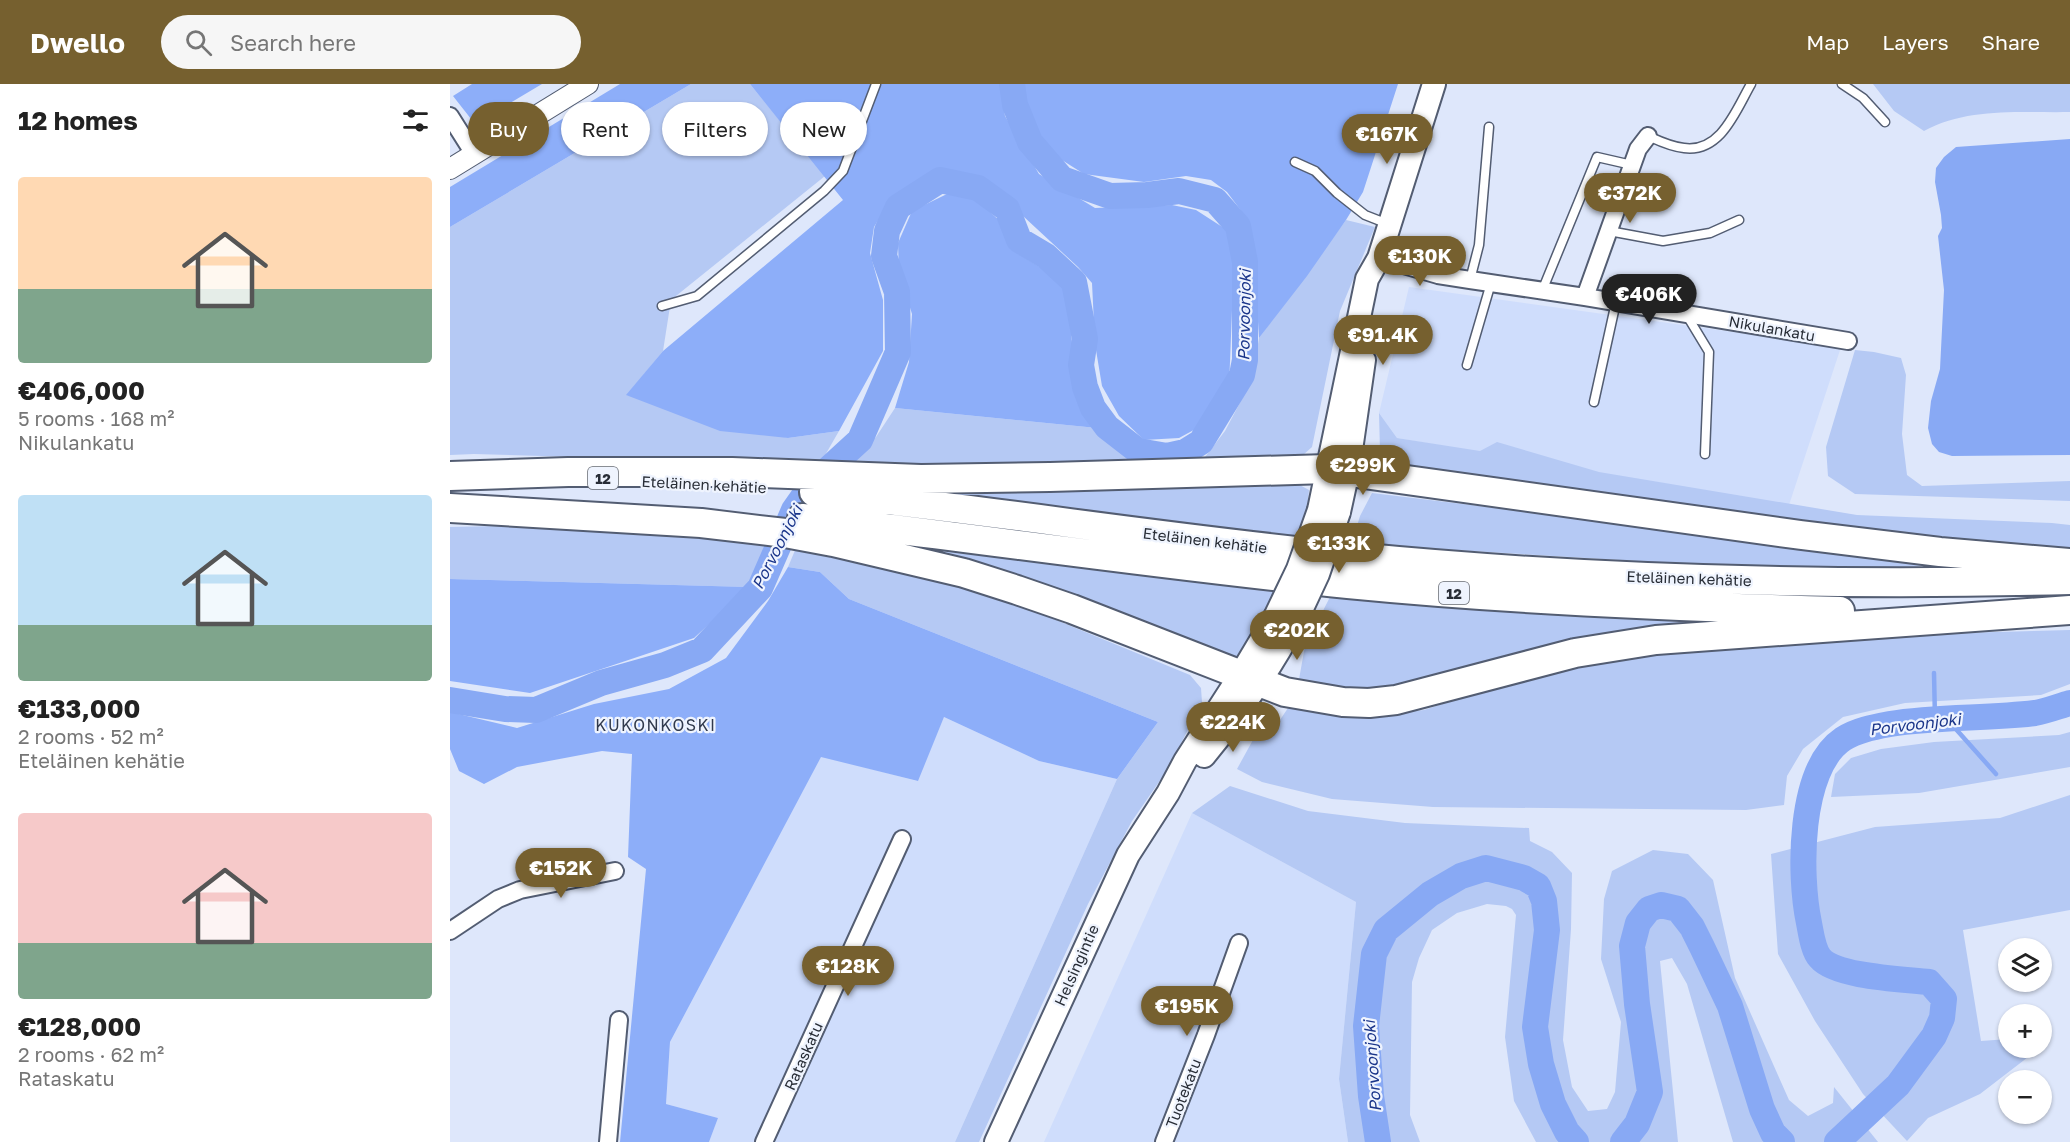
<!DOCTYPE html>
<meta charset="utf-8">
<style>
body{margin:0;font-family:"Golos Text",sans-serif;background:#f6f6f6;color:#222;height:100vh;display:flex;flex-direction:column;font-size:22px;white-space:nowrap}
*{box-sizing:border-box;margin:0}
p{font-size:20px;color:#767676}
.icon{flex:none;width:33px;height:33px;fill:none;stroke:currentColor;stroke-width:2;stroke-linecap:round;stroke-linejoin:round}
.map{position:relative;flex:1;overflow:hidden}
.drawer{display:flex;flex-direction:column;background:#fff;width:450px}
.drawer>*{flex:none}
.top-card{position:absolute;left:18px;top:18px;width:570px;height:54px;display:flex;gap:12px}
.controls{position:absolute;left:1548px;top:854px;display:grid;gap:12px}
.controls a{display:grid;place-items:center;width:54px;height:54px;border-radius:50%;background:#fff;box-shadow:0 2px 4px #0004;font-size:30px}
.price{position:absolute;translate:-50% -51px;padding:0 14px;border-radius:21px;background:#76602f;color:#fff;font-size:20px;line-height:39px;filter:drop-shadow(0 2px 3px #0008)}
.price::after{content:'';position:absolute;left:50%;top:36px;width:18px;height:14px;margin-left:-9px;background:inherit;clip-path:polygon(0 0,100% 0,50% 100%)}
.price.active{background:#222;color:#fff}
ul{padding:0;list-style:none}
li{display:grid;align-content:center;gap:12px;height:318px;padding:0 18px}
li span{display:grid;place-items:center;height:186px;border-radius:6px;color:#555}
li>.icon{margin-inline-start:auto}
span .icon{width:108px;height:108px;fill:#fffc;stroke-width:1}
li b{font-size:26px}
h2{display:flex;justify-content:space-between;align-items:center;height:72px;padding:0 18px;font-size:26px}
.pill{padding:0 21px;border-radius:27px;background:#fff;box-shadow:0 2px 4px #0004;font-size:21px;line-height:54px}
.pill.active{background:#76602f;color:#fff}
header{display:flex;align-items:center;gap:36px;box-sizing:border-box;height:84px;padding:0 30px;background:#76602f;color:#fff}
header strong{font-size:28px}
nav{display:flex;gap:33px;margin-inline-start:auto;font-size:21px}
.search{width:420px;height:54px;background:#f6f6f6;display:flex;align-items:center;gap:15px;box-sizing:border-box;padding:0 21px;border-radius:33px;color:#767676;font-size:22px}
main{display:flex;flex:1;min-height:0}
.map>svg:first-child{display:block}
.built{fill:#cfddfc}
.green{fill:#b5c9f4}
.forest{fill:#8daef9}
.water{fill:#88a9f4}
.lines{fill:none;stroke-linecap:round;stroke-linejoin:round}
.stream{stroke:#88a9f4;stroke-width:4.5}
.river{stroke:#88a9f4;stroke-width:26}
.service-casing{stroke:#535d72;stroke-width:11}
.minor-casing{stroke:#535d72;stroke-width:20}
.tertiary-casing{stroke:#535d72;stroke-width:22}
.secondary-casing{stroke:#535d72;stroke-width:26}
.motorway-casing{stroke:#535d72;stroke-width:32}
.service{stroke:#fff;stroke-width:8}
.minor{stroke:#fff;stroke-width:16}
.tertiary{stroke:#fff;stroke-width:20}
.secondary{stroke:#fff;stroke-width:22}
.motorway{stroke:#fff;stroke-width:28}
.secondary-bridge-casing{stroke:#535d72;stroke-width:26;stroke-linecap:butt}
.secondary-bridge{stroke:#fff;stroke-width:22}
.labels{text-anchor:middle;dominant-baseline:central;stroke-width:4.5;stroke-linejoin:round;paint-order:stroke}
.shield{fill:#eff4fe;stroke:#646972;stroke-width:1.5}
.shield-label{font-size:14px;font-weight:bold;fill:#282d36}
.street-label{font-size:15px;fill:#282d36;stroke:#eff4fe}
.water-label{font-size:16px;font-style:italic;fill:#1a358a;stroke:#eff4fe}
.neighbourhood-label{font-size:16px;letter-spacing:1.5px;fill:#313a4d;stroke:#eff4fe}
</style>
<header>
<strong>Dwello</strong>
<div class="search"><svg class="icon" aria-label="search" viewBox="0 0 24 24"><circle cx="10" cy="10" r="6"/><path d="M15 15l6 6"/></svg>Search here</div>
<nav><a>Map</a><a>Layers</a><a>Share</a></nav>
</header>
<main>
<section class="drawer">
<h2>12 homes<svg class="icon" aria-label="filters" viewBox="0 0 24 24"><path d="M4 7h16M4 17h16"/><circle cx="9" cy="7" r="2"/><circle cx="15" cy="17" r="2"/></svg></h2>
<ul>
<li><span style="background:linear-gradient(#ffd9b3 60%,#7fa58c 0)"><svg class="icon" aria-label="home" viewBox="0 0 24 24"><path d="M3 11l9-7 9 7M6 9v11h12V9"/></svg></span><div><b>€406,000</b><p>5 rooms · 168 m²</p><p>Nikulankatu</p></div></li>
<li><span style="background:linear-gradient(#bfe0f5 70%,#7fa58c 0)"><svg class="icon" aria-label="home" viewBox="0 0 24 24"><path d="M3 11l9-7 9 7M6 9v11h12V9"/></svg></span><div><b>€133,000</b><p>2 rooms · 52 m²</p><p>Eteläinen kehätie</p></div></li>
<li><span style="background:linear-gradient(#f6c9c9 70%,#7fa58c 0)"><svg class="icon" aria-label="home" viewBox="0 0 24 24"><path d="M3 11l9-7 9 7M6 9v11h12V9"/></svg></span><div><b>€128,000</b><p>2 rooms · 62 m²</p><p>Rataskatu</p></div></li>
</ul>
</section>
<div class="map">
<svg width="1620" height="1058" viewBox="0 0 1620 1058">
<rect width="100%" height="100%" fill="#dee7fb"/>
<!-- built -->
<path class="built" d="M 959,203 L 1391,263 L 1339,421 L 947,354 L 929,329 Z
M 494,633 L 589,677 L 667,695 L 505,1058 L 259,1058 L 268,1034 L 216,1020 L 220,958 L 371,672 L 467,697 Z
M 742,729 L 906,818 L 889,995 L 898,1058 L 594,1058 Z"/>
<!-- green -->
<path class="green" d="M 241,0 L 300,0 L 375,92 L 221,216 L 213,267 L 177,311 L 338,354 L 389,347 L 370,380 L 24,370 L 0,371 L 0,143 Z
M 1423,0 L 1620,0 L 1620,28 C 1571,29 1518,23 1474,47 L 1444,27 Z
M 896,136 L 925,143 L 890,227 L 862,363 L 853,371 L 752,377 L 775,347 L 802,296 L 809,254 Z
M 1405,266 L 1424,268 L 1451,274 L 1456,291 L 1452,350 L 1457,391 L 1472,402 L 1620,397 L 1620,417 L 1405,410 L 1378,392 L 1376,363 Z
M 445,324 L 647,344 L 677,373 L 703,380 L 569,385 L 399,379 L 426,353 Z
M 929,329 L 947,354 L 1030,367 L 1047,358 L 1149,388 L 1407,431 L 1602,439 L 1620,441 L 1620,468 L 1544,465 L 926,382 L 930,367 Z
M 846,399 L 859,406 L 856,438 L 851,455 L 497,409 Z
M 922,409 L 1499,479 L 1437,486 L 1219,479 L 921,461 L 903,455 L 910,432 Z
M 89,441 L 212,450 L 320,461 L 299,503 L 0,495 L 0,443 Z
M 346,464 L 521,505 L 594,531 L 740,591 L 751,604 L 752,618 L 718,685 L 682,737 L 638,820 L 529,1058 L 505,1058 L 667,695 L 708,638 L 399,515 L 370,488 L 338,483 Z
M 477,465 L 827,507 L 787,581 L 475,469 Z
M 880,513 L 1259,540 L 936,610 L 848,601 L 855,562 Z
M 1620,546 L 1620,600 L 1591,611 L 1455,619 L 1393,633 L 1353,665 L 1337,692 L 1334,721 L 1296,726 L 983,723 L 882,715 L 812,698 L 787,685 L 804,654 L 828,639 L 840,621 L 896,634 L 974,626 L 1087,589 L 1188,569 L 1333,557 L 1508,549 Z
M 1620,648 L 1620,683 L 1469,709 L 1381,713 L 1385,690 L 1401,674 L 1431,665 L 1484,658 L 1609,651 Z
M 780,702 L 858,727 L 955,739 L 1079,744 L 1080,757 L 1102,768 L 1122,789 L 1121,845 L 1113,956 L 1122,1003 L 1138,1027 L 1157,1025 L 1165,1008 L 1171,938 L 1151,875 L 1154,815 L 1162,787 L 1203,766 L 1238,770 L 1263,796 L 1285,894 L 1339,1016 L 1358,1032 L 1383,1019 L 1384,1003 L 1428,1058 L 1283,1058 L 1237,900 L 1222,874 L 1210,877 L 1228,1058 L 1086,1058 L 1064,1017 L 1055,953 L 1066,831 L 1062,825 L 1056,822 L 1037,820 L 1007,829 L 982,846 L 969,874 L 962,898 L 960,1031 L 970,1058 L 898,1058 L 889,995 L 906,818 L 742,729 Z
M 1620,711 L 1620,826 L 1513,846 L 1531,957 L 1558,955 L 1558,963 L 1584,963 L 1586,967 L 1530,1010 L 1478,1034 L 1457,1057 L 1413,1010 L 1365,937 L 1328,870 L 1321,770 L 1425,743 L 1550,734 Z"/>
<!-- forest -->
<path class="forest" d="M 22,0 L 92,0 L 25,40 L 3,12 Z
M 170,0 L 241,0 L 0,143 L 0,103 Z
M 300,0 L 550,0 L 555,32 L 589,90 L 645,124 L 722,121 L 746,126 L 777,146 L 784,175 L 779,303 L 753,341 L 729,354 L 694,356 L 669,332 L 652,302 L 645,260 L 642,199 L 628,183 L 533,95 L 486,86 L 440,117 L 424,143 L 420,169 L 433,216 L 433,267 L 389,347 L 338,354 L 270,347 L 176,311 L 213,267 L 393,116 Z
M 572,0 L 948,0 L 913,108 L 896,136 L 857,192 L 809,254 L 805,189 L 798,136 L 777,108 L 761,96 L 736,92 L 694,98 L 634,90 L 604,71 L 579,36 Z
M 497,110 L 525,114 L 553,140 L 562,166 L 611,196 L 618,214 L 626,303 L 647,344 L 445,324 L 459,278 L 462,230 L 449,188 L 448,159 L 462,127 Z
M 338,483 L 370,488 L 399,515 L 708,638 L 667,695 L 589,677 L 494,633 L 468,697 L 371,673 L 220,958 L 216,1020 L 268,1034 L 259,1058 L 170,1058 L 196,785 L 178,773 L 182,670 L 152,667 L 67,683 L 34,700 L 9,687 L 0,665 L 0,628 L 67,644 L 144,620 L 219,605 L 276,574 L 318,517 Z
M 0,495 L 299,503 L 244,554 L 80,609 L 0,597 Z"/>
<!-- water -->
<path class="water" d="M 1620,55 L 1620,371 L 1502,372 L 1489,368 L 1482,360 L 1478,344 L 1481,317 L 1490,285 L 1494,206 L 1488,152 L 1492,144 L 1491,131 L 1485,98 L 1486,84 L 1494,73 L 1506,63 Z"/>
<g class="lines">
<!-- stream -->
<path class="stream" d="M 1484,589 L 1485,635
M 1496,634 L 1546,690"/>
<!-- river -->
<path class="river" d="M 0,616 L 55,625 L 86,626 L 151,599 L 215,581 L 252,566 L 310,504 L 344,426 L 363,399 L 410,356 L 448,268 L 447,208 L 434,172 L 437,147 L 448,123 L 490,96 L 528,104 L 557,125 L 569,156 L 596,172 L 624,198 L 635,255 L 631,281 L 635,303 L 643,324 L 657,343 L 688,367 L 717,372 L 735,368 L 751,358 L 792,291 L 795,276 L 795,178 L 788,142 L 765,116 L 729,107 L 697,111 L 660,112 L 612,95 L 580,58 L 565,21 L 562,0
M 928,1058 L 921,1012 L 916,942 L 924,870 L 936,846 L 980,810 L 1011,792 L 1036,784 L 1074,794 L 1088,802 L 1094,817 L 1097,846 L 1085,943 L 1091,980 L 1103,1020 L 1117,1048 L 1126,1058
M 1173,1058 L 1187,1040 L 1200,1008 L 1187,920 L 1182,862 L 1188,839 L 1199,825 L 1211,821 L 1228,825 L 1242,843 L 1252,863 L 1280,922 L 1312,1025 L 1323,1049 L 1332,1058
M 1387,1058 L 1448,1001 L 1484,952 L 1492,934 L 1494,915 L 1479,898 C 1453,895 1386,893 1370,874 C 1363,866 1361,849 1359,839 C 1349,792 1348,685 1393,655 C 1407,646 1424,643 1440,640 C 1488,632 1537,635 1585,629 C 1597,627 1609,622 1620,619"/>
<!-- service casing -->
<g class="service-casing">
<path id="service" d="M 1392,0 L 1413,14 L 1435,38
M 1198,52 C 1209,57 1221,63 1234,64 C 1271,69 1286,26 1301,0
M 845,78 L 865,87 L 887,109 L 915,131 L 938,140
M 1159,147 L 1213,157 L 1260,149 L 1289,136
M 1020,196 L 1029,161 L 1039,43
M 1092,207 L 1147,73 L 1182,81
M 212,222 L 247,212 L 374,107 L 393,87 L 426,0
M 1236,230 L 1259,268 L 1255,370
M 1017,281 L 1041,199
M 1144,318 L 1166,218"/>
</g>
<!-- minor casing -->
<g class="minor-casing">
<path id="minor" d="M 0,32 L 24,70
M 929,174 L 988,191 L 1020,196 L 1135,213 L 1398,257
M 1135,213 L 1188,65 L 1198,52
M 0,847 L 48,815 L 70,806 L 165,787
M 158,1058 L 169,936
M 314,1058 L 452,755
M 714,1058 L 756,951 L 789,859"/>
</g>
<!-- tertiary casing -->
<g class="tertiary-casing">
<path id="tertiary" d="M 0,85 L 138,0"/>
</g>
<!-- secondary casing -->
<g class="secondary-casing">
<path id="secondary" d="M 869,426 L 917,195 L 929,174 L 984,0
M 889,428 L 898,387 L 914,276
M 754,672 C 791,627 819,587 847,535
M 546,1058 L 678,771 L 718,709 L 735,677 L 791,590 L 825,533"/>
</g>
<!-- motorway casing -->
<g class="motorway-casing">
<path id="motorway" d="M 0,392 L 118,388 L 282,388 L 471,395 L 600,393 L 878,385 L 1351,451 L 1490,468 L 1620,479
M 364,408 C 544,426 724,456 905,473 C 1142,496 1382,502 1620,496
M 0,424 L 251,439 L 335,449 L 383,458 L 514,489 L 567,506 L 622,525 L 835,608 L 893,618 L 919,619 L 946,616 L 1125,569 L 1206,556 L 1620,526
M 352,434 C 534,455 716,482 898,500 C 1062,516 1226,523 1390,527"/>
</g>
<!-- service -->
<use href="#service" class="service"/>
<!-- minor -->
<use href="#minor" class="minor"/>
<!-- tertiary -->
<use href="#tertiary" class="tertiary"/>
<!-- secondary -->
<use href="#secondary" class="secondary"/>
<!-- motorway -->
<use href="#motorway" class="motorway"/>
<!-- secondary-bridge casing -->
<g class="secondary-bridge-casing">
<path id="secondary-bridge" d="M 825,533 L 848,485 L 869,426
M 847,535 L 868,490 L 889,428"/>
</g>
<!-- secondary-bridge -->
<use href="#secondary-bridge" class="secondary-bridge"/>
</g>
<g class="labels">
<!-- shield labels -->
<g class="shield">
<rect x="138" y="383" width="30" height="22" rx="4.5"/>
<rect x="989" y="498" width="30" height="22" rx="4.5"/>
</g>
<g class="shield-label">
<text x="153" y="394">12</text>
<text x="1004" y="509">12</text>
</g>
<!-- street labels -->
<g class="street-label">
<text transform="translate(1322 244) rotate(10)">Nikulankatu</text>
<text transform="translate(254 400) rotate(3)">Eteläinen kehätie</text>
<text transform="translate(755 456) rotate(7)">Eteläinen kehätie</text>
<text transform="translate(1239 494) rotate(2)">Eteläinen kehätie</text>
<text transform="translate(626 881) rotate(-66)">Helsingintie</text>
<text transform="translate(353 972) rotate(-66)">Rataskatu</text>
<text transform="translate(733 1009) rotate(-69)">Tuotekatu</text>
</g>
<!-- water labels -->
<g class="water-label">
<text transform="translate(794 231) rotate(-89)">Porvoonjoki</text>
<text transform="translate(327 463) rotate(-63)">Porvoonjoki</text>
<text transform="translate(1465 640) rotate(-7)">Porvoonjoki</text>
<text transform="translate(922 982) rotate(-94)">Porvoonjoki</text>
</g>
<!-- neighbourhood labels -->
<g class="neighbourhood-label">
<text x="206" y="641">KUKONKOSKI</text>
</g>
</g>
</svg>
<div class="controls">
<a><svg class="icon" aria-label="layers" viewBox="0 0 24 24"><path d="M12 4l9 5-9 5-9-5zM3 14l9 5 9-5"/></svg></a>
<a>+</a>
<a>−</a>
</div>
<b class="price" style="left:937px;top:81px">€167K</b>
<b class="price" style="left:1180px;top:140px">€372K</b>
<b class="price" style="left:970px;top:203px">€130K</b>
<b class="price active" style="left:1199px;top:241px">€406K</b>
<b class="price" style="left:933px;top:282px">€91.4K</b>
<b class="price" style="left:913px;top:412px">€299K</b>
<b class="price" style="left:889px;top:490px">€133K</b>
<b class="price" style="left:847px;top:577px">€202K</b>
<b class="price" style="left:783px;top:669px">€224K</b>
<b class="price" style="left:111px;top:815px">€152K</b>
<b class="price" style="left:398px;top:913px">€128K</b>
<b class="price" style="left:737px;top:953px">€195K</b>
<div class="top-card">
<a class="pill active">Buy</a>
<a class="pill">Rent</a>
<a class="pill">Filters</a>
<a class="pill">New</a>
</div>
</div>
</main>
